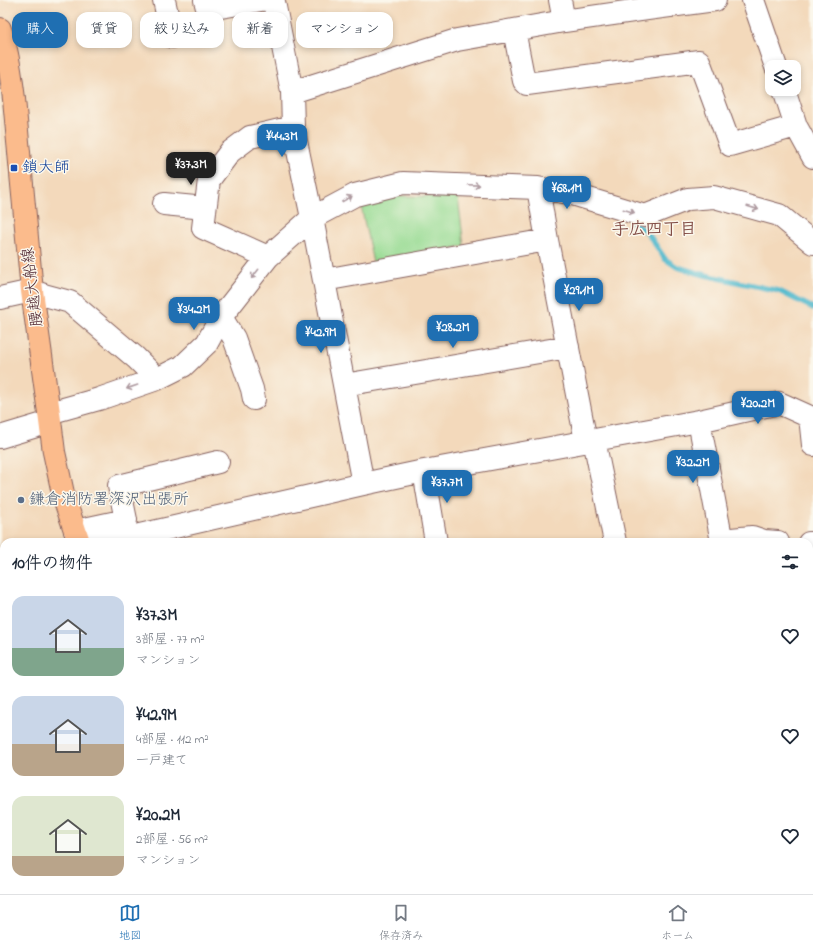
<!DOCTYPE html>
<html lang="ja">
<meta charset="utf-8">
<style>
body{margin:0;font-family:"Indie Flower","Klee One",sans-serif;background:#f2f2f3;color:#1f2937;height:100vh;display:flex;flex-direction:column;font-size:15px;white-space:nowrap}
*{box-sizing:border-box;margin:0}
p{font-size:13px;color:#747a83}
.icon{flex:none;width:22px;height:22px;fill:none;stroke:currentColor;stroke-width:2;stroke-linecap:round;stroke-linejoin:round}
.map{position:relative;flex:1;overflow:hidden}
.side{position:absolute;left:0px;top:538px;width:813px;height:356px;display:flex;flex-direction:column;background:#fff;border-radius:12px 12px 0 0;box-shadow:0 2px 6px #0003}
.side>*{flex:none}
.banner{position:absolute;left:12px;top:12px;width:400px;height:36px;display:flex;gap:8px}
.controls{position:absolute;left:765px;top:60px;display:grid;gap:8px}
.controls a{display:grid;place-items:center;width:36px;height:36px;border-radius:8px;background:#fff;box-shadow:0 2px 6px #0003;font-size:20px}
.price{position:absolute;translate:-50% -34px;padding:0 9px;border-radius:8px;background:#1f6fb2;color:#fff;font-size:13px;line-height:26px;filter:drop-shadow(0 1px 2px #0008)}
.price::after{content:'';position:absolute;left:50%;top:24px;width:12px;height:9px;margin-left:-6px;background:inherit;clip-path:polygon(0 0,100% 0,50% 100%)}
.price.on{background:#222;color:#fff}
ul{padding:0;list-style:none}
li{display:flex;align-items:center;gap:12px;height:100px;padding:0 12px}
li span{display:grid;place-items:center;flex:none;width:112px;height:80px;border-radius:12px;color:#555}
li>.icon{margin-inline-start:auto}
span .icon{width:48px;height:48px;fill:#fffc;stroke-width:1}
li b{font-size:17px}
h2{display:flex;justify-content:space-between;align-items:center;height:48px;padding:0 12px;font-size:17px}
.pill{padding:0 14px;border-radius:12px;background:#fff;box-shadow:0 2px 6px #0003;font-size:14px;line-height:36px}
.pill.on{background:#1f6fb2;color:#fff}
.tabs{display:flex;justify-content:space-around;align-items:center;height:56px;border-top:1px solid #e0e1e3;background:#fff;font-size:11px;color:#747a83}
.tabs a{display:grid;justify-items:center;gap:2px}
.tabs .on{color:#1f6fb2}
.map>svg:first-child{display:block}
.green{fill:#97db93;stroke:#707d5f}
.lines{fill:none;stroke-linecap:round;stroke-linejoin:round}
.stream{stroke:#4eb8cc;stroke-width:5.5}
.minor-casing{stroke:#85605d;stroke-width:24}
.major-casing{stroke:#85605d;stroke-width:24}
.minor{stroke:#fff;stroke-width:22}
.major{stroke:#fbbb8c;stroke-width:22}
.oneway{stroke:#ae9aa0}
.transit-dot{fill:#1a4fb4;stroke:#fbf7ec;stroke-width:1.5}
.service-dot{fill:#5c6f8a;stroke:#fbf7ec;stroke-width:1.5}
.labels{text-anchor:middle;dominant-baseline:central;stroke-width:3;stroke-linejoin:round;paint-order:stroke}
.transit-label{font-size:16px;fill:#164399;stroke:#fbf7ec;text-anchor:start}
.street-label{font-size:16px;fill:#4a1f2b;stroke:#fbf7ec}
.service-label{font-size:16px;fill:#4e5e75;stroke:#fbf7ec;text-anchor:start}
.neighbourhood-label{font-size:17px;font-weight:bold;fill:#834e47;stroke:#fbf7ec}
</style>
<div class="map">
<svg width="813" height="894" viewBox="0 0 813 894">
<rect width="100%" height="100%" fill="#fbf7ec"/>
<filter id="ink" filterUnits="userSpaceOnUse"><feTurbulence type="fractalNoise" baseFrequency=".025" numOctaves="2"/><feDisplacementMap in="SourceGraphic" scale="8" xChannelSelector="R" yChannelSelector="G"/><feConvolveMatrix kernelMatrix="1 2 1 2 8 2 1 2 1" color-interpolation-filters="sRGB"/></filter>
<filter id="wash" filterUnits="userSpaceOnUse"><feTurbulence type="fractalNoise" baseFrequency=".012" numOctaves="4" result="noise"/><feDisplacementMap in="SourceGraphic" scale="16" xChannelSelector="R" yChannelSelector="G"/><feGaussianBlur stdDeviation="0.9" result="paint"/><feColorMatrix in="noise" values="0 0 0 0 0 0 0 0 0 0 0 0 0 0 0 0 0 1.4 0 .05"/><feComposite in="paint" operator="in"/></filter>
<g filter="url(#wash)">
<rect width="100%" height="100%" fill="#f3d9bb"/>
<!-- green -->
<path class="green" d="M 399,196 L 458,197 L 464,246 L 373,263 L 361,206 Z"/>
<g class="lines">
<!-- stream -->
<path class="stream" d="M 632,222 L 647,232 L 665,259 L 677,267 L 705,275 L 779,291 L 813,308
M 809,656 L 813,655"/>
</g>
</g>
<g filter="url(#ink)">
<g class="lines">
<!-- minor casing -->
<g class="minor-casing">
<path id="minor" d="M 164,0 L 172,37
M 205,0 L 207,8 L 209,9 L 261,0
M 560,0 L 564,21
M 753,0 L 776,67
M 274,2 L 292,92 L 293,127 L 312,218 L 363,484
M 514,30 L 524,81 L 527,84 L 699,61 L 730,145 L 796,126
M 784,89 L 796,126 L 813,157
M 292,92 L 457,40 L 564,21 L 647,9 L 715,0
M 538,188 L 547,240 L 586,441
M 164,204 L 205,208
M 268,257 L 203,228 L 209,180 L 230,152 L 250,137 L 293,127
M 324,280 L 547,240
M 0,298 L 32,291 L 44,295 L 70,302 L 136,358 L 157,379
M 221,317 L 234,338 L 252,389 L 254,399
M 344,385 L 568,347
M 49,413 L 99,399 L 157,379 L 183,366 L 207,343 L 221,317 L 268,257 L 312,218 L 355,195 L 403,183 L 538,188 L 569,193 L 645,216 L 688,199 L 714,197 L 779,215 L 813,243
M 699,421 L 722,542
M 0,437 L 50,422
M 594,440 L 615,542
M 424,471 L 436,542
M 75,531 L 126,520 L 119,486 L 218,462
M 721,540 L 752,537 L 764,541 L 778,542
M 109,542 L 363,484 L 424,471 L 699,421 L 779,403 L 810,417 L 813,445
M 809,543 L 813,543
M 0,635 L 4,636
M 0,887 L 2,894
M 307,890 L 308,894
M 613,890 L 614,894"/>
</g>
<!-- major casing -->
<g class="major-casing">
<path id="major" d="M 0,29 C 8,52 11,75 14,99 L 32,291 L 49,413 L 54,452 L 64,498 L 79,542
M 253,890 L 255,894"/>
</g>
<!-- minor -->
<use href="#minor" class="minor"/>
<!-- major -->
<use href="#major" class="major"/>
</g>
<!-- one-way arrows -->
<defs><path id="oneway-shaft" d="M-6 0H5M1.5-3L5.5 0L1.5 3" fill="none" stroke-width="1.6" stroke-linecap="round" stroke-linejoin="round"/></defs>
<g class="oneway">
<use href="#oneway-shaft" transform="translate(474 185) rotate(2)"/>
<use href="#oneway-shaft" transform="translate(347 199) rotate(-29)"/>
<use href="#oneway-shaft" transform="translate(753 208) rotate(16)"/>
<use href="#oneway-shaft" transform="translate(629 211) rotate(17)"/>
<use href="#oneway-shaft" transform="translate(255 274) rotate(128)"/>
<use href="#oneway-shaft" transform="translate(132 387) rotate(161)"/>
</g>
</g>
<!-- markers -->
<rect class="transit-dot" x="10" y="164" width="8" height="8" rx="2"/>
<circle class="service-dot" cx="21" cy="500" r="4"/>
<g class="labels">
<!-- transit labels -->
<g class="transit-label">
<text x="22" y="168">鎖大師</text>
</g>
<!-- street labels -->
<g class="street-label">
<text transform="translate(33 287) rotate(-97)">腰越大船線</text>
</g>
<!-- service labels -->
<g class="service-label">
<text x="29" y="500">鎌倉消防署深沢出張所</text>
</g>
<!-- neighbourhood labels -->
<g class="neighbourhood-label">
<text x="654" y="229">手広四丁目</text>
</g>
</g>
</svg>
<div class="controls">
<a><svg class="icon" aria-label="layers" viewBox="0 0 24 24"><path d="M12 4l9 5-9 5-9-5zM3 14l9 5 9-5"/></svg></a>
</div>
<b class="price" style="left:282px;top:158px">¥44.3M</b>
<b class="price on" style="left:191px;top:186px">¥37.3M</b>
<b class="price" style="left:567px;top:210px">¥68.1M</b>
<b class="price" style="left:579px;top:312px">¥29.1M</b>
<b class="price" style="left:194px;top:331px">¥34.2M</b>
<b class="price" style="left:453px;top:349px">¥28.2M</b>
<b class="price" style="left:321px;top:354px">¥42.9M</b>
<b class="price" style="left:758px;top:425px">¥20.2M</b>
<b class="price" style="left:693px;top:484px">¥32.2M</b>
<b class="price" style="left:447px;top:504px">¥37.7M</b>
<div class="banner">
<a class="pill on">購入</a>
<a class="pill">賃貸</a>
<a class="pill">絞り込み</a>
<a class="pill">新着</a>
<a class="pill">マンション</a>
</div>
<section class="side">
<h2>10件の物件<svg class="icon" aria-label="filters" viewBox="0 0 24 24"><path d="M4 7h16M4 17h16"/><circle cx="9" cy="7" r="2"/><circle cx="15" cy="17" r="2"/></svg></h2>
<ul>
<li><span style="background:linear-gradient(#c9d6e8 65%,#7fa58c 0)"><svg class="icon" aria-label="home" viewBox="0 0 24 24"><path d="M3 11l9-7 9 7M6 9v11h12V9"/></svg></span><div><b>¥37.3M</b><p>3部屋 · 77 m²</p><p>マンション</p></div><svg class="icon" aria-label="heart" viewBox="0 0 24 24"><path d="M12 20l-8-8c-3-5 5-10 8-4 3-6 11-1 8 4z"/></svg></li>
<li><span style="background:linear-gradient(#c9d6e8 60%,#b9a48a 0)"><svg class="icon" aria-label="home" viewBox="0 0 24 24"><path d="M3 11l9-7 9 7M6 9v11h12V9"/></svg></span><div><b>¥42.9M</b><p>4部屋 · 112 m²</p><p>一戸建て</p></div><svg class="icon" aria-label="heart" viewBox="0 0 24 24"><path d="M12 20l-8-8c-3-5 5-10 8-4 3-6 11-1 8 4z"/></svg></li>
<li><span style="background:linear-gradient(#dfe7d0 75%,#b9a48a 0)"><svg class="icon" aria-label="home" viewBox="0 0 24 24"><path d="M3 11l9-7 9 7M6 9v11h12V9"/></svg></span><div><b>¥20.2M</b><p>2部屋 · 56 m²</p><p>マンション</p></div><svg class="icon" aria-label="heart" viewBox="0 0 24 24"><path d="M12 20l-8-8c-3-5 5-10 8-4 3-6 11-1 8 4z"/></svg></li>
</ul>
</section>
</div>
<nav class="tabs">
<a class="on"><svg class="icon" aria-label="map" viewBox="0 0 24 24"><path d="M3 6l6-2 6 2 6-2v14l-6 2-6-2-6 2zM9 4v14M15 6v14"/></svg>地図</a>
<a><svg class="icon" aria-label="saved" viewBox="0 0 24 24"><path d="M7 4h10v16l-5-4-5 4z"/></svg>保存済み</a>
<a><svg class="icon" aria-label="home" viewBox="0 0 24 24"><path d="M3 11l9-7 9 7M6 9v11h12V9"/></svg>ホーム</a>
</nav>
